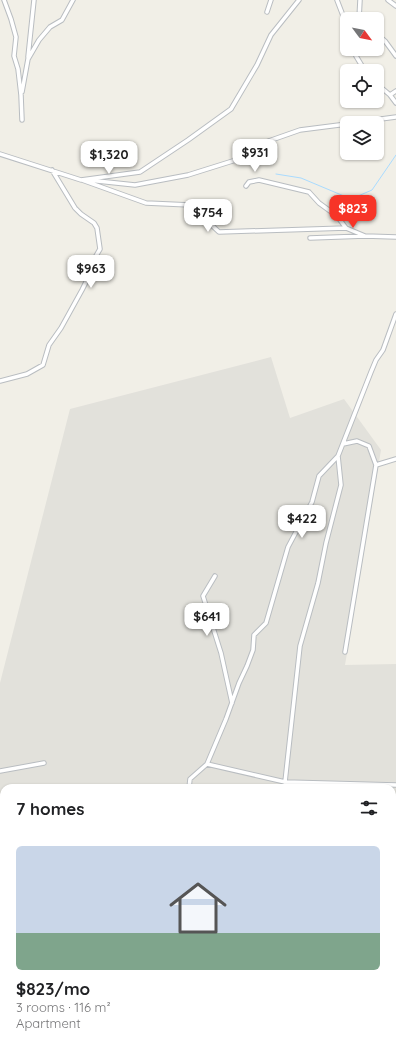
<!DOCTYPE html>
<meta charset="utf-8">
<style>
body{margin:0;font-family:Quicksand,sans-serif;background:#f2f2f2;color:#202124;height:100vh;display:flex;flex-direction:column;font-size:15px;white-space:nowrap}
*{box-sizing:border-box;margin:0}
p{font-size:13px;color:#757577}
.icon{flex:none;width:22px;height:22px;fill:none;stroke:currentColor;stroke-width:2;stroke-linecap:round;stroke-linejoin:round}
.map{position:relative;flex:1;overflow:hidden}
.panel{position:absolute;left:0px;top:784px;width:396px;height:268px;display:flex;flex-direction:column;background:#fff;border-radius:12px 12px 0 0;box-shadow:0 1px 3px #0004}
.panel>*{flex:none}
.needle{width:26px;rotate:122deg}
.tools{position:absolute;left:340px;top:12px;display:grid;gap:8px}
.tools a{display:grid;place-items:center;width:44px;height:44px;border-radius:6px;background:#fff;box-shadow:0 1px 3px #0004;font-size:20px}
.price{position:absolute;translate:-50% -34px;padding:0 9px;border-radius:8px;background:#fff;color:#222;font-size:13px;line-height:26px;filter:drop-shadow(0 1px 2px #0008)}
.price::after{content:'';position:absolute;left:50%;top:24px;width:12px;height:9px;margin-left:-6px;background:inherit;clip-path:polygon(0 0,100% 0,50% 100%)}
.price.selected{background:#f73427;color:#fff}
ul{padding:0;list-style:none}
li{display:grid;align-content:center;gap:8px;height:212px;padding:0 16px}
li+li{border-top:1px solid #e0e0e0}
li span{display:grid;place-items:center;height:124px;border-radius:6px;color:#555}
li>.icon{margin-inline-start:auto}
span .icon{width:72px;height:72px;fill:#fffc;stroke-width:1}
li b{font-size:17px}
h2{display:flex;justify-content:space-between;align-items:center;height:48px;padding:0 16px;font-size:17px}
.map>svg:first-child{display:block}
.industrial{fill:#e2e1db;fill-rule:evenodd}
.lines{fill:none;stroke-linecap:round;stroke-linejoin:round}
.stream{stroke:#a9dbff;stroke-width:1}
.street-casing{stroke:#b9bdc1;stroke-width:5.5}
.street{stroke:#fff;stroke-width:3.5}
</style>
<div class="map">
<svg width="396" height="1052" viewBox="0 0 396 1052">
<rect width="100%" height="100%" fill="#f1efe7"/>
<!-- industrial -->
<path class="industrial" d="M 271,357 L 290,418 L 344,399 L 381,450 L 345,665 L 396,664 L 396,1052 L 0,1052 L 0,683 L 70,409 ZM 4,788 L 392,788 L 392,1048 L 4,1048 Z"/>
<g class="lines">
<!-- stream -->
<path class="stream" d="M 276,174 L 301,178 L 351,199 L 372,190 L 396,155"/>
<!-- street casing -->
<g class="street-casing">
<path id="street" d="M 4,0 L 11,19 L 16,37 L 14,56 L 18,69 L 21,95 L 22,120
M 337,0 L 347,26
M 388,0 L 396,6
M 267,12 L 271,0
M 359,19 L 360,0
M 377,34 L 385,41 L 396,56
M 353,49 L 356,56 L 365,71
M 28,57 L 34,0
M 377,84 L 390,95 L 396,103
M 22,92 L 28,59 L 39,40 L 50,27 L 62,20 L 73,0
M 390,95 L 396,91
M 351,123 L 396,117
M 0,154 L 81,180 L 140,172 L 188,140 L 231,109 L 257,65 L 271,35 L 299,0
M 82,180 L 146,203 L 190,205 L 219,232 L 346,228 L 365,236
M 88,180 L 135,185 L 188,175 L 239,159 L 263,143 L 300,130 L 347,124
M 246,186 L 249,182 L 259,180 L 309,192 L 319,203 L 337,216 L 346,228
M 310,238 L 365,236 L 396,237
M 0,381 L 27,374 L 43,365 L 49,345 L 61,328 L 82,290 L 86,282 L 89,268 L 100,249 L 97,228 L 94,223 L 81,214 L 75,208 L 52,170
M 343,444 L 357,441 L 369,446 L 376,465 L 345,652
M 376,465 L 396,459
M 215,576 L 203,596 L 221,653 L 232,703
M 207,764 L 285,782 L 396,785
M 0,771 L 44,763
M 189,788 L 190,779 L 207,764 L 226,719 L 239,683 L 247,666 L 253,650 L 254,635 L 266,623 L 288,547 L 312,502 L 319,476 L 338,456 L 371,372 L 376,360 L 383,350 L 396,314
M 286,788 L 285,782 L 300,646 L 318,583 L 326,543 L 341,485 L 338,456
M 392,857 L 396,851
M 392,914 L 396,924
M 321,1048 L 321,1052
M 360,1048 L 360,1052
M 85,1052 L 87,1048"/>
</g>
<!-- street -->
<use href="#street" class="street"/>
</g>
</svg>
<div class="tools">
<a><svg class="needle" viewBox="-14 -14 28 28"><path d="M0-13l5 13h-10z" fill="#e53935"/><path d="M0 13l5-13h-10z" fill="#757577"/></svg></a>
<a><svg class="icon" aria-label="locate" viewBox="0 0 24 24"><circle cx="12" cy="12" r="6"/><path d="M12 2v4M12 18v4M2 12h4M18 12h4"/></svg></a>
<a><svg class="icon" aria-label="layers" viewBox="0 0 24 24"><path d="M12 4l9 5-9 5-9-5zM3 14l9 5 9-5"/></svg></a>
</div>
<b class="price" style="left:255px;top:173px">$931</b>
<b class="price" style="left:109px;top:175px">$1,320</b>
<b class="price selected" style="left:353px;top:229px">$823</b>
<b class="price" style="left:208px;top:233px">$754</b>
<b class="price" style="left:91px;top:289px">$963</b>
<b class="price" style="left:302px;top:539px">$422</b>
<b class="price" style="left:207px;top:637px">$641</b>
<section class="panel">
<h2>7 homes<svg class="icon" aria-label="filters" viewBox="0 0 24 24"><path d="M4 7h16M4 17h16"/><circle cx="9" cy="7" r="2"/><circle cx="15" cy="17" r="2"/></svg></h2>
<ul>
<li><span style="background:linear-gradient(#c9d6e8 70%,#7fa58c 0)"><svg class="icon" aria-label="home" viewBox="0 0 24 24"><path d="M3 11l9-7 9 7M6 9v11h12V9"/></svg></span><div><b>$823/mo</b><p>3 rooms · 116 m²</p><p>Apartment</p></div></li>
</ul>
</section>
</div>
